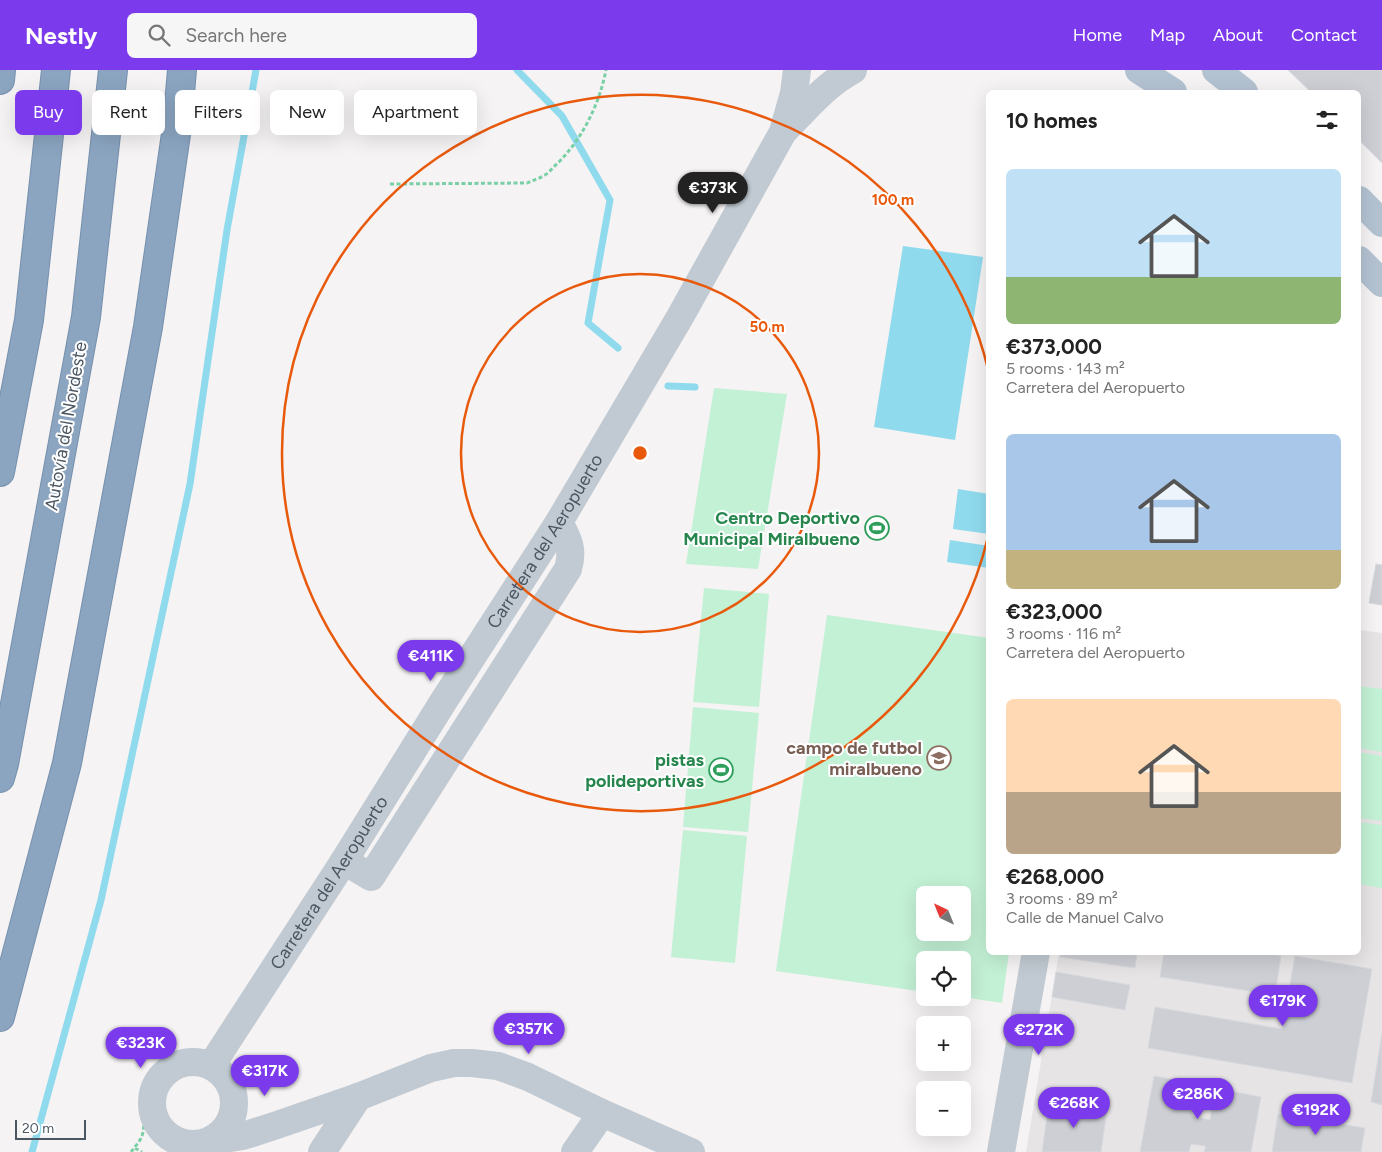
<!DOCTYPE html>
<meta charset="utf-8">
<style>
body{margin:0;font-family:Figtree,sans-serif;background:#f6f6f6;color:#222;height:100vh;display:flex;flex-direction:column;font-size:19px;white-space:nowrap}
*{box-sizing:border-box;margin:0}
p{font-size:16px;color:#767676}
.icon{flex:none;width:28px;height:28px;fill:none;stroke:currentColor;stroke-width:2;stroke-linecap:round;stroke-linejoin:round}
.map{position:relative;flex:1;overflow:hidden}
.side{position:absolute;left:986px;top:20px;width:375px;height:865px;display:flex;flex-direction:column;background:#fff;border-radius:8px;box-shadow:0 5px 20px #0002}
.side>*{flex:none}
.top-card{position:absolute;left:15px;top:20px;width:475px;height:45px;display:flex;gap:10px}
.needle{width:32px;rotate:317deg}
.controls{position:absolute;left:916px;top:816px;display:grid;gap:10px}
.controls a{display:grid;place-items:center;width:55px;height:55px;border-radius:8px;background:#fff;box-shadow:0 5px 20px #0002;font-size:25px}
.scale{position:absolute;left:15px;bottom:12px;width:71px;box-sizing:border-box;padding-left:5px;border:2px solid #4a5661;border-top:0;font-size:14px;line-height:18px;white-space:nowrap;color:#4a5661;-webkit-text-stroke:4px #fff;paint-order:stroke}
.price{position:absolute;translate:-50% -42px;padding:0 11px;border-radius:18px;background:#7c3aed;color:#fff;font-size:16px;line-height:32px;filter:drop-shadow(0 1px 2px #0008)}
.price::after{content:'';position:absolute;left:50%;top:30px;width:15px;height:11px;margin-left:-8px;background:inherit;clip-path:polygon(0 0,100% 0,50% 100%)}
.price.selected{background:#222;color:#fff}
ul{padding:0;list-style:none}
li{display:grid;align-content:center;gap:10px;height:265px;padding:0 20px}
li span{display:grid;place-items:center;height:155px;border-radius:8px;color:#555}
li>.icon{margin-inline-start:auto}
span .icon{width:90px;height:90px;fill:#fffc;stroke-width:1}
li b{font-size:21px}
h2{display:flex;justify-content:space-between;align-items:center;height:60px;padding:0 20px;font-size:21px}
.pill{padding:0 18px;border-radius:8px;background:#fff;box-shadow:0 5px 20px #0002;font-size:18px;line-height:45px}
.pill.selected{background:#7c3aed;color:#fff}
header{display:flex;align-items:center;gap:30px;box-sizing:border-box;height:70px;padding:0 25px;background:#7c3aed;color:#fff}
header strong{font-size:24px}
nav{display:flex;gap:28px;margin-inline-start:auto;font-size:18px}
.search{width:350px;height:45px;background:#f6f6f6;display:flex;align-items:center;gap:12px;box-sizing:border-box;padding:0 18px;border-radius:8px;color:#767676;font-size:19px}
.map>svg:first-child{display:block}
.education{fill:#e6e4e5}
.green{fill:#c3f1d5;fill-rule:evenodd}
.water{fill:#90daee}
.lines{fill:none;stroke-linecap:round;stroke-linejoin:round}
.stream{stroke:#90daee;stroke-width:7}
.building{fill:#cdcfd5;stroke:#d7d9de}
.highway-casing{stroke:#7690ad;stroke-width:30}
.path{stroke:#7ad0a6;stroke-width:3;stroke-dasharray:4 2.5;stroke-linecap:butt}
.minor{stroke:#c1cad2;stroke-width:28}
.major{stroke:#b3c2d1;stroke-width:28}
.highway{stroke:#8ba5c1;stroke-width:28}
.ring{fill:none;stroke:#e8590c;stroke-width:2.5}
.labels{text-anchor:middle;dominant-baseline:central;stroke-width:4;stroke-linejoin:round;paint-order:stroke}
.street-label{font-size:18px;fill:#4a5661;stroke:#fff}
.leisure-label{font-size:18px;font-weight:bold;fill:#27864d;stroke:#fff;text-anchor:end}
.education-label{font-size:18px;font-weight:bold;fill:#785e54;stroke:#fff;text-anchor:end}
.centre{fill:#e8590c;stroke:#fff;stroke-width:2.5}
.ring-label{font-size:15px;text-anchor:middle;font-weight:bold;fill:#e8590c;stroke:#fff;stroke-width:4;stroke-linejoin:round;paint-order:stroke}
</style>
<header>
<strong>Nestly</strong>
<div class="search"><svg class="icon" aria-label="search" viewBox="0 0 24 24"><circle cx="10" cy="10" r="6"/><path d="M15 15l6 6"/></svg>Search here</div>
<nav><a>Home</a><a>Map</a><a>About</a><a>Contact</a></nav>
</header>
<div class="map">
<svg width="1382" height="1082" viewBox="0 0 1382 1082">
<rect width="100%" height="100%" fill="#f5f3f3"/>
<!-- education -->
<path class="education" d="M 1359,560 L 1382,563 L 1382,1082 L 1026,1082 L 1059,883 L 1359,882 Z"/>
<!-- green -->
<path class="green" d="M 714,318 L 787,324 L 758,499 L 686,494 Z
M 704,518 L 769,524 L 759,637 L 693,632 Z
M 827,545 L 989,568 L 989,882 L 1009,883 L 1002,933 L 963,927 L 962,890 L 925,890 L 925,922 L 776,901 ZM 925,825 L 962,825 L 962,862 L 925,862 Z
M 1359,616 L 1382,619 L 1382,682 L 1359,678 Z
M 693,637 L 759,643 L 748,762 L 683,757 Z
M 1359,682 L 1382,686 L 1382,751 L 1359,748 Z
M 1359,752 L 1382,755 L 1382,818 L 1359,814 Z
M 683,760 L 747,766 L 735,893 L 671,887 Z"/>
<!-- water -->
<path class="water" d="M 903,176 L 983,187 L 955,370 L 874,357 Z
M 958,419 L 989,424 L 989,464 L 953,459 Z
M 950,470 L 989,476 L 989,498 L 947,492 Z"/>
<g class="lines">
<!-- stream -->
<path class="stream" d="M 517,0 L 562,46 L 610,130 L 588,253 L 618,278
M 668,316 L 695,317
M 32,1082 L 101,830 L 190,414 L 227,160 L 256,0"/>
</g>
<!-- building -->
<path class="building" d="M 1288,0 L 1382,0 L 1382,93 L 1359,70 L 1359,22 L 1311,22 Z
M 1376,494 L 1382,495 L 1382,535 L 1369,533 Z
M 1061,882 L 1137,882 L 1135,898 L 1060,887 Z
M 1164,882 L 1259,882 L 1281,886 L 1275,925 L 1160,907 Z
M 1295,886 L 1372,899 L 1352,1013 L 1148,978 L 1155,937 L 1282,959 Z
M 1056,902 L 1130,915 L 1125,940 L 1052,927 Z
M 1382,963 L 1382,1035 L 1371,1032 Z
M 1154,1006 L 1198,1014 L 1192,1046 L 1210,1050 L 1215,1018 L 1261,1027 L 1251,1082 L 1204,1082 L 1206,1076 L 1191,1074 L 1189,1082 L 1140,1082 Z
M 1049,1032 L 1107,1040 L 1101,1082 L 1042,1082 Z
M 1278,1044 L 1365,1058 L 1361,1082 L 1272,1082 Z"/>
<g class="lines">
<!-- highway casing -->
<g class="highway-casing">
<path id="highway" d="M 0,10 L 1,0
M 0,402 L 29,250 L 56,0
M 0,708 L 4,694 L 86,247 L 113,0
M 0,947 L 67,693 L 148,257 L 177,57 L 182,0"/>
</g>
<!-- path -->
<path class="path" d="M 390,114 L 527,113 C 533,110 539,109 545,105 C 550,102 554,96 559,92 C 583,67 599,35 606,0
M 135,1078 L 142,1082
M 131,1082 C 135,1077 140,1071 142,1066 C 145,1057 143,1047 144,1039 C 145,1010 162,994 188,987"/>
<!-- minor -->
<g class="minor">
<path d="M 784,61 C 805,40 826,14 853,0"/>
<path d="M 344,791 L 371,807 L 568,499 C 574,479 568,469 559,452"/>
<circle cx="193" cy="1033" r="41"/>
<path id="s1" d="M 211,996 L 344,791 L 443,632 L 559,452 L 680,247 L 783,62 L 794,23 L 797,0"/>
<path d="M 210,1071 L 243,1066 L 277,1055 L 358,1027 L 431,998 L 454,993 L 472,993 L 498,996 L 528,1007 L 602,1043 L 691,1082"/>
<path d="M 322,1082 L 358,1027"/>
<path d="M 575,1082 L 602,1043"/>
<path d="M 1001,1082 L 1036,882"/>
</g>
<!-- major -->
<path class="major" d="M 1139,0 L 1173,22
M 1216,0 L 1244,22
M 1359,130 L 1382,153
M 1359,190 L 1382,213"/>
<!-- highway -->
<use href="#highway" class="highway"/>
</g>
<!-- distance rings -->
<g class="ring">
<circle cx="640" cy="383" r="179"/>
<path d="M988 467A358 358 0 1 1 988 299"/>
</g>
<!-- icons -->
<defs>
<g id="stadium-ring" transform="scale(1.25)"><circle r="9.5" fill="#fff" stroke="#2e9e5b" stroke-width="1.5"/><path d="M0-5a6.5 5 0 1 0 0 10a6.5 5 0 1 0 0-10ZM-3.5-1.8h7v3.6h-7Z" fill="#2e9e5b"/></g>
<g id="university-ring" transform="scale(1.25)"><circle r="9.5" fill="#fff" stroke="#8d6e63" stroke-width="1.5"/><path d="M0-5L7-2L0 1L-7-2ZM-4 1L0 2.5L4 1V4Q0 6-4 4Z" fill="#8d6e63"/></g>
</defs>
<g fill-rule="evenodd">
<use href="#stadium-ring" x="877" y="458"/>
<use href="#university-ring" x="939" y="688"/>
<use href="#stadium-ring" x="721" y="700"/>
</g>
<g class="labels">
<!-- street labels -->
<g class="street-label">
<text transform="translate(66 356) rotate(-80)">Autovía del Nordeste</text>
<text stroke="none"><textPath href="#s1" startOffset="622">Carretera del Aeropuerto</textPath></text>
<text stroke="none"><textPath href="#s1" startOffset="218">Carretera del Aeropuerto</textPath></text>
</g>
<!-- leisure labels -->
<g class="leisure-label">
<text x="860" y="448">Centro Deportivo<tspan x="860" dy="21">Municipal Miralbueno</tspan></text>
<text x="704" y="690">pistas<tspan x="704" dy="21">polideportivas</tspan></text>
</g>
<!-- education labels -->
<g class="education-label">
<text x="922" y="678">campo de futbol<tspan x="922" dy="21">miralbueno</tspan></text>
</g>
</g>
<circle cx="640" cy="383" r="8" class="centre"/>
<g class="ring-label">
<text x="893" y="135">100 m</text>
<text x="767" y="262">50 m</text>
</g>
</svg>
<div class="controls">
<a><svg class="needle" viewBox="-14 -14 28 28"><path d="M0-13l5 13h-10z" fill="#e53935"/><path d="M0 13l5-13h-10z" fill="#767676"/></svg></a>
<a><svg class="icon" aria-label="locate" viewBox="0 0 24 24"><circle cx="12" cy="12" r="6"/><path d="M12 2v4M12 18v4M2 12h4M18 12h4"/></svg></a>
<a>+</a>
<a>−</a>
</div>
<div class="scale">20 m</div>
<b class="price selected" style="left:713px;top:144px">€373K</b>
<b class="price" style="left:431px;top:612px">€411K</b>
<b class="price" style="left:1283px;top:957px">€179K</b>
<b class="price" style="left:529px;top:985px">€357K</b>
<b class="price" style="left:1039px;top:986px">€272K</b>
<b class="price" style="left:141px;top:999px">€323K</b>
<b class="price" style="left:265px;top:1027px">€317K</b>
<b class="price" style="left:1198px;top:1050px">€286K</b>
<b class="price" style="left:1074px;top:1059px">€268K</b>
<b class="price" style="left:1316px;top:1066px">€192K</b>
<div class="top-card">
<a class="pill selected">Buy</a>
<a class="pill">Rent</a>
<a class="pill">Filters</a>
<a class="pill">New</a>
<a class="pill">Apartment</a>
</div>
<section class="side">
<h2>10 homes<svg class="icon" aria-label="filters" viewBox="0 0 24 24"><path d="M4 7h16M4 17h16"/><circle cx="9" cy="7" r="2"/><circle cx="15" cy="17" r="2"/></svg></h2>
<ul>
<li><span style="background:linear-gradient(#bfe0f5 70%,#8fb573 0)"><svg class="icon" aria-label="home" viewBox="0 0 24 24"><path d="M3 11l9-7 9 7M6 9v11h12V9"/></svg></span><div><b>€373,000</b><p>5 rooms · 143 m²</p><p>Carretera del Aeropuerto</p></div></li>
<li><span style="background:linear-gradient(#a9c7e8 75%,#c2b280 0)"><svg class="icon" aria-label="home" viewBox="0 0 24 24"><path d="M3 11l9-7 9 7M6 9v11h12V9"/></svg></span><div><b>€323,000</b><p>3 rooms · 116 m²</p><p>Carretera del Aeropuerto</p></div></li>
<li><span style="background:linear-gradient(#ffd9b3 60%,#b9a48a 0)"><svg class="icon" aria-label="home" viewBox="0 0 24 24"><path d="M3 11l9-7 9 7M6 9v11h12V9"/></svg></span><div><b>€268,000</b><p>3 rooms · 89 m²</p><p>Calle de Manuel Calvo</p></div></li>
</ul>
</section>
</div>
